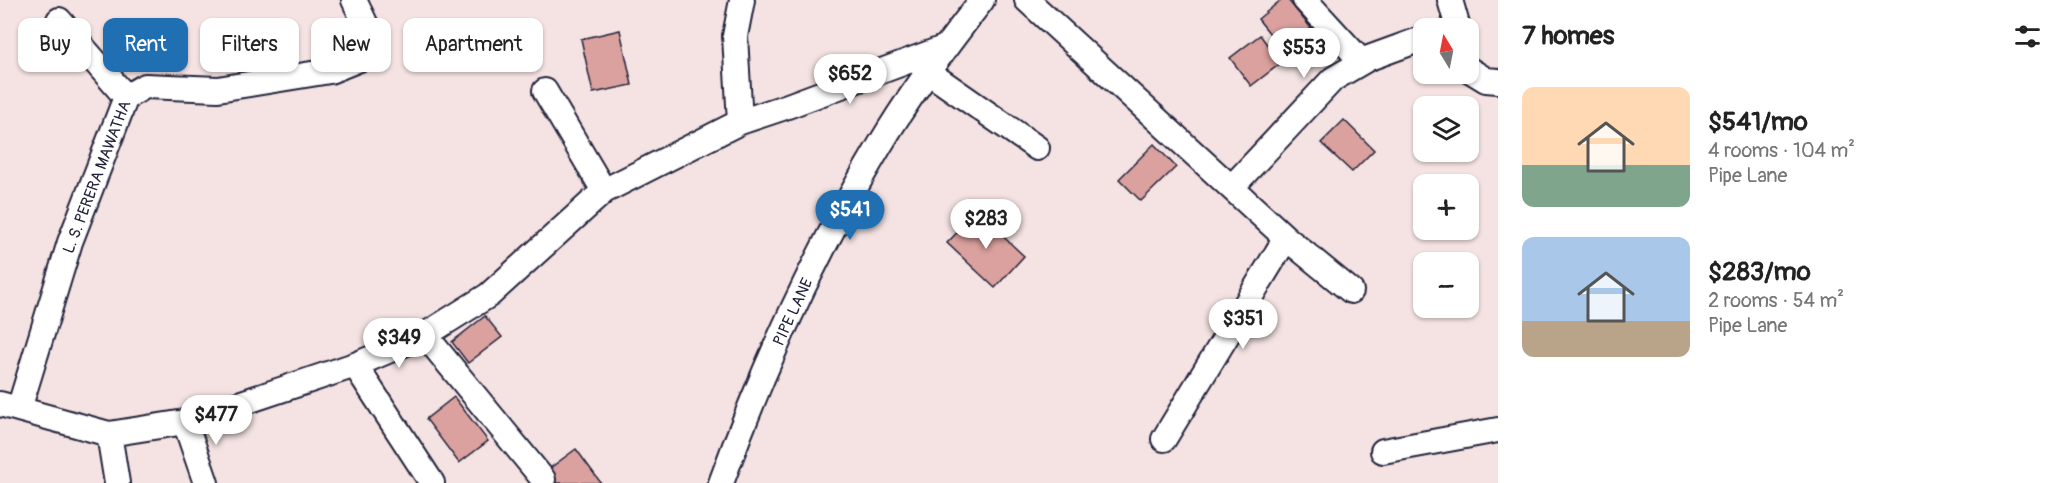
<!DOCTYPE html>
<meta charset="utf-8">
<style>
body{margin:0;font-family:Pangolin,sans-serif;background:#f2f2f2;color:#222;height:100vh;display:flex;flex-direction:column;font-size:22px;white-space:nowrap}
*{box-sizing:border-box;margin:0}
p{font-size:20px;color:#767676}
.icon{flex:none;width:33px;height:33px;fill:none;stroke:currentColor;stroke-width:2;stroke-linecap:round;stroke-linejoin:round}
.map{position:relative;flex:1;overflow:hidden}
.sheet{display:flex;flex-direction:column;background:#fff;width:570px}
.sheet>*{flex:none}
.guide{position:absolute;left:18px;top:18px;width:570px;height:54px;display:flex;gap:12px}
.needle{width:39px;rotate:350deg}
.tools{position:absolute;left:1413px;top:18px;display:grid;gap:12px}
.tools a{display:grid;place-items:center;width:66px;height:66px;border-radius:12px;background:#fff;box-shadow:0 2px 4px #0004;font-size:30px}
.price{position:absolute;translate:-50% -51px;padding:0 14px;border-radius:21px;background:#fff;color:#222;font-size:20px;line-height:39px;filter:drop-shadow(0 2px 3px #0008)}
.price::after{content:'';position:absolute;left:50%;top:36px;width:18px;height:14px;margin-left:-9px;background:inherit;clip-path:polygon(0 0,100% 0,50% 100%)}
.price.selected{background:#1f6fb2;color:#fff}
ul{padding:0;list-style:none}
li{display:flex;align-items:center;gap:18px;height:150px;padding:0 24px}
li span{display:grid;place-items:center;flex:none;width:168px;height:120px;border-radius:12px;color:#555}
li>.icon{margin-inline-start:auto}
span .icon{width:72px;height:72px;fill:#fffc;stroke-width:1}
li b{font-size:26px}
h2{display:flex;justify-content:space-between;align-items:center;height:72px;padding:0 24px;font-size:26px}
.tag{padding:0 21px;border-radius:12px;background:#fff;box-shadow:0 2px 4px #0004;font-size:21px;line-height:54px}
.tag.selected{background:#1f6fb2;color:#fff}
main{display:flex;flex:1;min-height:0}
.map>svg:first-child{display:block}
.building{fill:#dba19e;stroke:#22223b;stroke-width:1.5}
.lines{fill:none;stroke-linecap:round;stroke-linejoin:round}
.minor-casing{stroke:#22223b;stroke-width:28}
.minor{stroke:#fff;stroke-width:24}
.labels{text-anchor:middle;dominant-baseline:central;stroke-width:4.5;stroke-linejoin:round;paint-order:stroke}
.street-label{font-size:16px;fill:#22223b;stroke:#fff}
</style>
<main>
<div class="map">
<svg width="1498" height="483" viewBox="0 0 1498 483">
<rect width="100%" height="100%" fill="#f4e3e2"/>
<filter id="ink" filterUnits="userSpaceOnUse"><feTurbulence type="fractalNoise" baseFrequency=".0167" numOctaves="2"/><feDisplacementMap in="SourceGraphic" scale="12" xChannelSelector="R" yChannelSelector="G"/><feConvolveMatrix kernelMatrix="1 2 1 2 8 2 1 2 1" color-interpolation-filters="sRGB"/></filter>
<g filter="url(#ink)">
<!-- building -->
<path class="building" d="M 1281,0 L 1288,0 L 1311,28 L 1283,50 L 1258,19 Z
M 620,30 L 632,85 L 593,93 L 581,39 Z
M 1260,35 L 1281,63 L 1251,86 L 1230,58 Z
M 1344,120 L 1374,150 L 1352,172 L 1321,143 Z
M 1154,144 L 1176,167 L 1141,201 L 1119,179 Z
M 977,212 L 1024,256 L 995,288 L 947,243 Z
M 485,316 L 502,337 L 468,363 L 452,342 Z
M 454,397 L 488,441 L 459,463 L 426,419 Z
M 576,449 L 601,483 L 549,483 L 542,474 Z"/>
<g class="lines">
<!-- minor casing -->
<g class="minor-casing">
<path id="minor" d="M 1027,0 L 1286,238 L 1351,291
M 1305,0 L 1362,62
M 1450,0 L 1458,28
M 59,20 L 126,97
M 1468,69 L 1486,80 L 1498,81
M 928,72 L 1037,148
M 545,91 L 604,191
M 740,122 L 735,36 L 742,0
M 1232,187 L 1333,79 L 1369,58 L 1424,38
M 425,335 L 543,479
M 355,365 L 432,483
M 0,404 L 109,434 L 185,422 L 355,365 L 425,335 L 489,295 L 604,191 L 740,122 L 785,107 L 946,47
M 19,409 L 70,242 L 126,97 L 145,86 L 218,89 L 330,71 L 362,58 L 366,25 L 354,0
M 185,422 L 206,483
M 109,434 L 117,483
M 1164,439 L 1286,238
M 1383,451 L 1498,430
M 721,483 C 763,367 816,252 880,145 C 910,94 946,46 982,0"/>
</g>
<!-- minor -->
<use href="#minor" class="minor"/>
</g>
</g>
<g class="labels">
<!-- street labels -->
<g class="street-label">
<text transform="translate(97 177) rotate(-69)">L. S. PERERA MAWATHA</text>
<text transform="translate(793 312) rotate(-65)">PIPE LANE</text>
</g>
</g>
</svg>
<div class="tools">
<a><svg class="needle" viewBox="-14 -14 28 28"><path d="M0-13l5 13h-10z" fill="#e53935"/><path d="M0 13l5-13h-10z" fill="#767676"/></svg></a>
<a><svg class="icon" aria-label="layers" viewBox="0 0 24 24"><path d="M12 4l9 5-9 5-9-5zM3 14l9 5 9-5"/></svg></a>
<a>+</a>
<a>−</a>
</div>
<b class="price" style="left:1304px;top:79px">$553</b>
<b class="price" style="left:850px;top:105px">$652</b>
<b class="price selected" style="left:850px;top:241px">$541</b>
<b class="price" style="left:986px;top:250px">$283</b>
<b class="price" style="left:1243px;top:350px">$351</b>
<b class="price" style="left:399px;top:369px">$349</b>
<b class="price" style="left:216px;top:446px">$477</b>
<div class="guide">
<a class="tag">Buy</a>
<a class="tag selected">Rent</a>
<a class="tag">Filters</a>
<a class="tag">New</a>
<a class="tag">Apartment</a>
</div>
</div>
<section class="sheet">
<h2>7 homes<svg class="icon" aria-label="filters" viewBox="0 0 24 24"><path d="M4 7h16M4 17h16"/><circle cx="9" cy="7" r="2"/><circle cx="15" cy="17" r="2"/></svg></h2>
<ul>
<li><span style="background:linear-gradient(#ffd9b3 65%,#7fa58c 0)"><svg class="icon" aria-label="home" viewBox="0 0 24 24"><path d="M3 11l9-7 9 7M6 9v11h12V9"/></svg></span><div><b>$541/mo</b><p>4 rooms · 104 m²</p><p>Pipe Lane</p></div></li>
<li><span style="background:linear-gradient(#a9c7e8 70%,#b9a48a 0)"><svg class="icon" aria-label="home" viewBox="0 0 24 24"><path d="M3 11l9-7 9 7M6 9v11h12V9"/></svg></span><div><b>$283/mo</b><p>2 rooms · 54 m²</p><p>Pipe Lane</p></div></li>
</ul>
</section>
</main>
